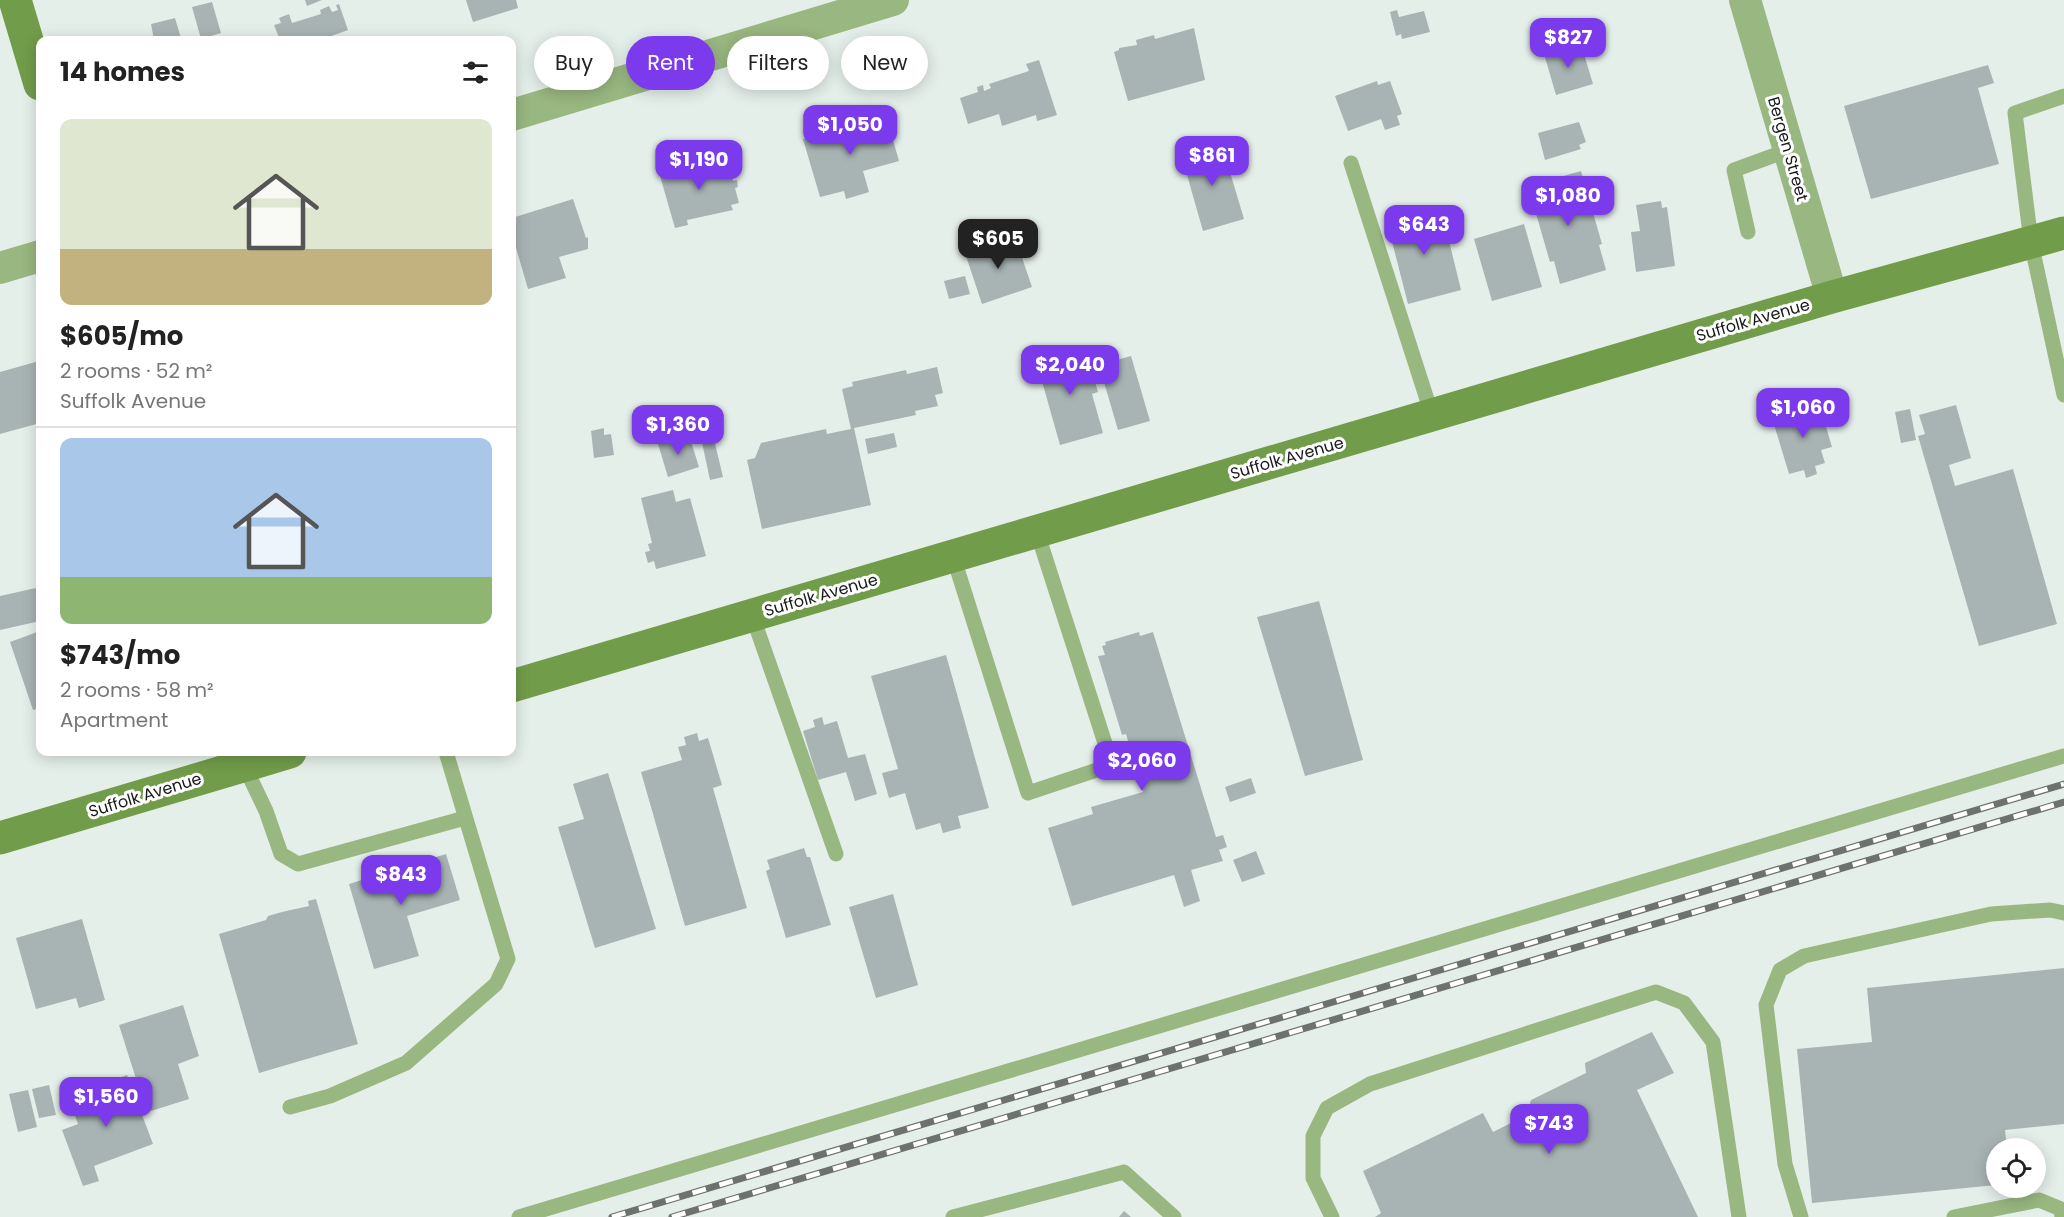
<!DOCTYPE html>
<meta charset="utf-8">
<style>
body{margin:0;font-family:Poppins,sans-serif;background:#f6f6f6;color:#222;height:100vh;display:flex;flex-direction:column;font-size:22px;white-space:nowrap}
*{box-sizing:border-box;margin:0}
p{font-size:20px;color:#767676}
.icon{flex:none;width:33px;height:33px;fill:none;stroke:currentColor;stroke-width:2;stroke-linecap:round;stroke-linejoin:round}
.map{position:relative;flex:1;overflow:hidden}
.sheet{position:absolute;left:36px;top:36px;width:480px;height:720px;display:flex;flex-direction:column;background:#fff;border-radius:12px;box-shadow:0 3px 15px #0003}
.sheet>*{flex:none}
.guide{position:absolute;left:534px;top:36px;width:570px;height:54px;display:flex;gap:12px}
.controls{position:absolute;left:1986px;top:1138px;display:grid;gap:12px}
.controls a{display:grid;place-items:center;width:60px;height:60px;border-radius:50%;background:#fff;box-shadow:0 3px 15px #0003;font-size:30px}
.price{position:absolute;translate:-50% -51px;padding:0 14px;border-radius:12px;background:#7c3aed;color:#fff;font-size:20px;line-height:39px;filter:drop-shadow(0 2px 3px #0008)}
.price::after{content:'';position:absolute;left:50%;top:36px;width:18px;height:14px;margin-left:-9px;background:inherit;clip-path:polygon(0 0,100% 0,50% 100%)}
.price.active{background:#222;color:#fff}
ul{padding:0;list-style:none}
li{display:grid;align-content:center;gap:12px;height:318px;padding:0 24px}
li+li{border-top:2px solid #e0e0e0}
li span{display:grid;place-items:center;height:186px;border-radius:12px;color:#555}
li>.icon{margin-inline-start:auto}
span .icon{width:108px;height:108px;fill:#fffc;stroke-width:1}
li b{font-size:26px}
h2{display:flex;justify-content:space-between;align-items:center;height:72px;padding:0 24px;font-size:26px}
.chip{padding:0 21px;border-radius:27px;background:#fff;box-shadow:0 3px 15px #0003;font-size:21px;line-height:54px}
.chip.active{background:#7c3aed;color:#fff}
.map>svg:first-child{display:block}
.building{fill:#a8b3b3}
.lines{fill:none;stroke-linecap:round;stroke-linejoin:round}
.lane{stroke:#99b781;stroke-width:15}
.street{stroke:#99b781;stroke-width:32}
.secondary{stroke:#719c49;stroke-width:33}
.rail-casing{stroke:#6c726f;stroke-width:7}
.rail{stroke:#fff;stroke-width:4.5;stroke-dasharray:14;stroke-linecap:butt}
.labels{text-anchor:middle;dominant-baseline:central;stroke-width:6;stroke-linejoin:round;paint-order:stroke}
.street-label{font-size:16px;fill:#151917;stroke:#fff}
</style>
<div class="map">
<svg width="2064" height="1217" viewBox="0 0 2064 1217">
<rect width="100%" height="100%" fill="#e5efea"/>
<!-- building -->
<path class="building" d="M 305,0 L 322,0 L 307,6 Z
M 466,0 L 516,0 L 518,8 L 473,22 Z
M 212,2 L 221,33 L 201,39 L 192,7 Z
M 339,4 L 348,30 L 326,38 L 326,40 L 280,40 L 274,25 L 281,23 L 279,18 L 289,14 L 292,23 L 321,14 L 320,10 L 329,6 L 332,12 L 338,10 L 336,5 Z
M 1397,10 L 1399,17 L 1424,11 L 1430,32 L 1402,39 L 1401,34 L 1396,36 L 1390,12 Z
M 175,18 L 181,38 L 154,40 L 151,24 Z
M 1194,28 L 1205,80 L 1128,101 L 1114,52 L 1119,50 L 1119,48 L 1137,45 L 1136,40 L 1154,35 L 1155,39 Z
M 1581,44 L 1593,84 L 1556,95 L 1544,54 Z
M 1039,60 L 1057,115 L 1037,121 L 1036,115 L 1002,126 L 999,114 L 968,124 L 960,98 L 978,92 L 977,87 L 983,85 L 984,91 L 991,88 L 989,84 L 1029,71 L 1026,64 Z
M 1988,65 L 1994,83 L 1978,88 L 1999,164 L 1871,199 L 1844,106 Z
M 1377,81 L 1378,85 L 1390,81 L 1402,114 L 1397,116 L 1400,125 L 1385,130 L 1381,119 L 1348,131 L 1335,96 Z
M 886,115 L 899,161 L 863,171 L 869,192 L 846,199 L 844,191 L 820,197 L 803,139 Z
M 1579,122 L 1586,142 L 1579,145 L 1581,149 L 1545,160 L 1538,133 Z
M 1221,142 L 1244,219 L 1203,231 L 1181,154 Z
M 686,157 L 690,168 L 727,158 L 733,181 L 737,180 L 738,187 L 735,188 L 739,203 L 731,205 L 733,210 L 687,220 L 688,225 L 675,228 L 660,176 L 679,171 L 676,160 Z
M 1581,171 L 1602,244 L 1599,245 L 1606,270 L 1560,284 L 1554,261 L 1550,262 L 1528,186 Z
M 573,199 L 586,238 L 588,237 L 588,249 L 559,257 L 566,278 L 528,289 L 512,234 L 512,218 Z
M 1661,201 L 1662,208 L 1667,207 L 1675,266 L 1636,272 L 1631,232 L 1640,231 L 1636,205 Z
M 1441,208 L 1461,290 L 1408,304 L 1387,222 Z
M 1524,224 L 1542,287 L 1492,301 L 1474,239 Z
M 1015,237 L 1032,287 L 982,304 L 965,253 Z
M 965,276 L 970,294 L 949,299 L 944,281 Z
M 1078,348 L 1085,373 L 1092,371 L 1098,392 L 1092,394 L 1103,433 L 1060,445 L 1036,360 Z
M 1131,356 L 1150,421 L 1118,430 L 1099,365 Z
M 39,361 L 40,423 L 0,434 L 0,372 Z
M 937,367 L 943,393 L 935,395 L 938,406 L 915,411 L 916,415 L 854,428 L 871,505 L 762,529 L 747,460 L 755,458 L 761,443 L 826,429 L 827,434 L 851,429 L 842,389 L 853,386 L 852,382 L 906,370 L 907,374 Z
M 1801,403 L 1804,412 L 1820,407 L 1832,447 L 1821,450 L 1825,463 L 1815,466 L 1817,474 L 1806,478 L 1804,470 L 1789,474 L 1773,421 L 1789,417 L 1786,408 Z
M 1956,405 L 1971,458 L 1949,465 L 1955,486 L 2013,469 L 2057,624 L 1979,646 L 1918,436 L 1925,434 L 1919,415 Z
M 1910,409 L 1916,440 L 1901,443 L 1895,412 Z
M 604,428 L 604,435 L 611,434 L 614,455 L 594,458 L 591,431 Z
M 712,431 L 723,477 L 710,480 L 700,433 Z
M 894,433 L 897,447 L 868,454 L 865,439 Z
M 689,435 L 699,467 L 668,477 L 658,444 Z
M 673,490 L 676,502 L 690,498 L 706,556 L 656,569 L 654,561 L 648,563 L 645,552 L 650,551 L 648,544 L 652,543 L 641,498 Z
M 36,588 L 40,621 L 0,630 L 0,596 Z
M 1319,601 L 1363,760 L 1305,776 L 1257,617 Z
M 40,631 L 40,708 L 33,710 L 10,642 Z
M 1139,632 L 1140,636 L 1153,632 L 1216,837 L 1223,835 L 1227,847 L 1219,850 L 1223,861 L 1191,870 L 1200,901 L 1184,907 L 1174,875 L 1072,906 L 1048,828 L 1093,814 L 1091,807 L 1143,792 L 1126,734 L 1122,735 L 1098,656 L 1105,655 L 1102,646 L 1106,645 L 1105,642 Z
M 946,655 L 989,808 L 958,816 L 961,828 L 943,833 L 940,823 L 916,830 L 905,793 L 889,798 L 882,773 L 898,769 L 871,676 Z
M 822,717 L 824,725 L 837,721 L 848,758 L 865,754 L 877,794 L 855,801 L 846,772 L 818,780 L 803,731 L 815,727 L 813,720 Z
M 697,733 L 699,741 L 708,738 L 722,785 L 713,788 L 747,908 L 685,926 L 641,772 L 682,760 L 678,747 L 686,745 L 684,737 Z
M 608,773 L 656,929 L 595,948 L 558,827 L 584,819 L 573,784 Z
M 1251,778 L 1256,793 L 1230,802 L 1225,787 Z
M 804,848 L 807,857 L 810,857 L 831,925 L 786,938 L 766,871 L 770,869 L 767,860 Z
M 1256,851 L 1265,874 L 1242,882 L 1233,860 Z
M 446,854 L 460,900 L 407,916 L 419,956 L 374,969 L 349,884 Z
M 893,894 L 918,985 L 876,998 L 849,907 Z
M 316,899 L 358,1044 L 259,1073 L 219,934 L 266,920 L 268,916 L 282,912 L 309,906 L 308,901 Z
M 82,919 L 105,1000 L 79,1008 L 76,998 L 36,1009 L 16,938 Z
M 2064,968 L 2064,1124 L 2005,1130 L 2007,1149 L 1996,1149 L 1996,1185 L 1812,1203 L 1797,1049 L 1872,1042 L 1867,988 Z
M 183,1005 L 199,1056 L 178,1064 L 189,1099 L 151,1111 L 142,1081 L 137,1082 L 119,1025 Z
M 1652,1032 L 1674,1073 L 1637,1090 L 1698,1217 L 1375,1217 L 1381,1213 L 1363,1171 L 1483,1113 L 1493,1132 L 1531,1113 L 1528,1110 L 1531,1100 L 1586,1073 L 1585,1063 Z
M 127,1075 L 153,1144 L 94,1166 L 99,1181 L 83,1186 L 62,1130 L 78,1124 L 70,1102 L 89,1096 L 88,1090 Z
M 49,1085 L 56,1115 L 39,1118 L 32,1089 Z
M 28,1090 L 37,1127 L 18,1132 L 9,1094 Z
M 1124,1211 L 1131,1217 L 1119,1217 Z"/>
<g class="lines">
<!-- lane -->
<path class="lane" d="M 2064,96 L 2015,113 L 2031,242 L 2064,395
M 1351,163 L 1432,415
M 1748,232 L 1734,170 L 1789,150
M 953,556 L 1028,793 L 1112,765 L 1037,532
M 752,615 L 836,854
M 244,765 L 266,811 L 281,854 L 298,864 L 465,818
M 290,1107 L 330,1096 L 406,1063 L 496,984 L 508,959 L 446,752
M 519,1217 L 2064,756
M 953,1217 L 1124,1172 L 1174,1217
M 1332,1217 L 1313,1178 L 1313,1136 L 1327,1108 L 1370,1084 L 1656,992 L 1684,1003 L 1713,1042 L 1739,1217
M 1801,1217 L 1785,1164 L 1766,1005 L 1780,970 L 1804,956 L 1991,914 L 2050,910 L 2064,913
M 1954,1217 L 2039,1200 L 2061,1209 L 2062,1217"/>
<!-- street -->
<path class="street" d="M 1745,0 L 1832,297
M 512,115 L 893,0
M 0,268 L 40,256"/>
<!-- secondary -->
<path class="secondary" d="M 15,0 L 40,84
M 512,686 L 1832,297 L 2064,233
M 0,838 L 290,752"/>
<!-- rail casing -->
<g class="rail-casing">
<path id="rail" d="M 612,1217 L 2064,784
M 672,1217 L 2064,802"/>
</g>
<!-- rail -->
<use href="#rail" class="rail"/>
</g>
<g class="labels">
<!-- street labels -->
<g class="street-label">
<text transform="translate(1788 149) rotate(74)">Bergen Street</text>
<text transform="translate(1753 320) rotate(-16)">Suffolk Avenue</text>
<text transform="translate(1287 458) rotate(-16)">Suffolk Avenue</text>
<text transform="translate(821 595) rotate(-16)">Suffolk Avenue</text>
<text transform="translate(145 795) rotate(-17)">Suffolk Avenue</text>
</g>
</g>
</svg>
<div class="controls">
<a><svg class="icon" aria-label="locate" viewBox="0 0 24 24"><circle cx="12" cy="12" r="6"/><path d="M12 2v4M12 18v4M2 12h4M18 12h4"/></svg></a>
</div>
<b class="price" style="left:1568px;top:69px">$827</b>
<b class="price" style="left:850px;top:156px">$1,050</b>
<b class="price" style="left:1212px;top:187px">$861</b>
<b class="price" style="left:699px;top:191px">$1,190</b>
<b class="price" style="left:1568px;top:227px">$1,080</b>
<b class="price" style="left:1424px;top:256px">$643</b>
<b class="price active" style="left:998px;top:270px">$605</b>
<b class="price" style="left:1070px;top:396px">$2,040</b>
<b class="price" style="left:1803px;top:439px">$1,060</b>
<b class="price" style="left:678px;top:456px">$1,360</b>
<b class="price" style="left:1142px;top:792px">$2,060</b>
<b class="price" style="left:401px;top:906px">$843</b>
<b class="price" style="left:106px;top:1128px">$1,560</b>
<b class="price" style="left:1549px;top:1155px">$743</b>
<div class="guide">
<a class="chip">Buy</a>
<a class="chip active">Rent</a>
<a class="chip">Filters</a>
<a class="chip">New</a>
</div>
<section class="sheet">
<h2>14 homes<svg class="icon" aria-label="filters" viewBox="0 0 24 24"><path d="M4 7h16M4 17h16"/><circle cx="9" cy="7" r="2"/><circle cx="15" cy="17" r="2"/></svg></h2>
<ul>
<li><span style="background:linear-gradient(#dfe7d0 70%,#c2b280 0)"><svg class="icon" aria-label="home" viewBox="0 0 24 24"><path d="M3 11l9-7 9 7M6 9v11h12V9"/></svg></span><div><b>$605/mo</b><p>2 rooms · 52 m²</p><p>Suffolk Avenue</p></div></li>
<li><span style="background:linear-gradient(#a9c7e8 75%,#8fb573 0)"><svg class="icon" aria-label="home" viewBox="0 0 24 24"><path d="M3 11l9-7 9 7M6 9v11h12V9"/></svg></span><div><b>$743/mo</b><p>2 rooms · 58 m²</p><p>Apartment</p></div></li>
</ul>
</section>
</div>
